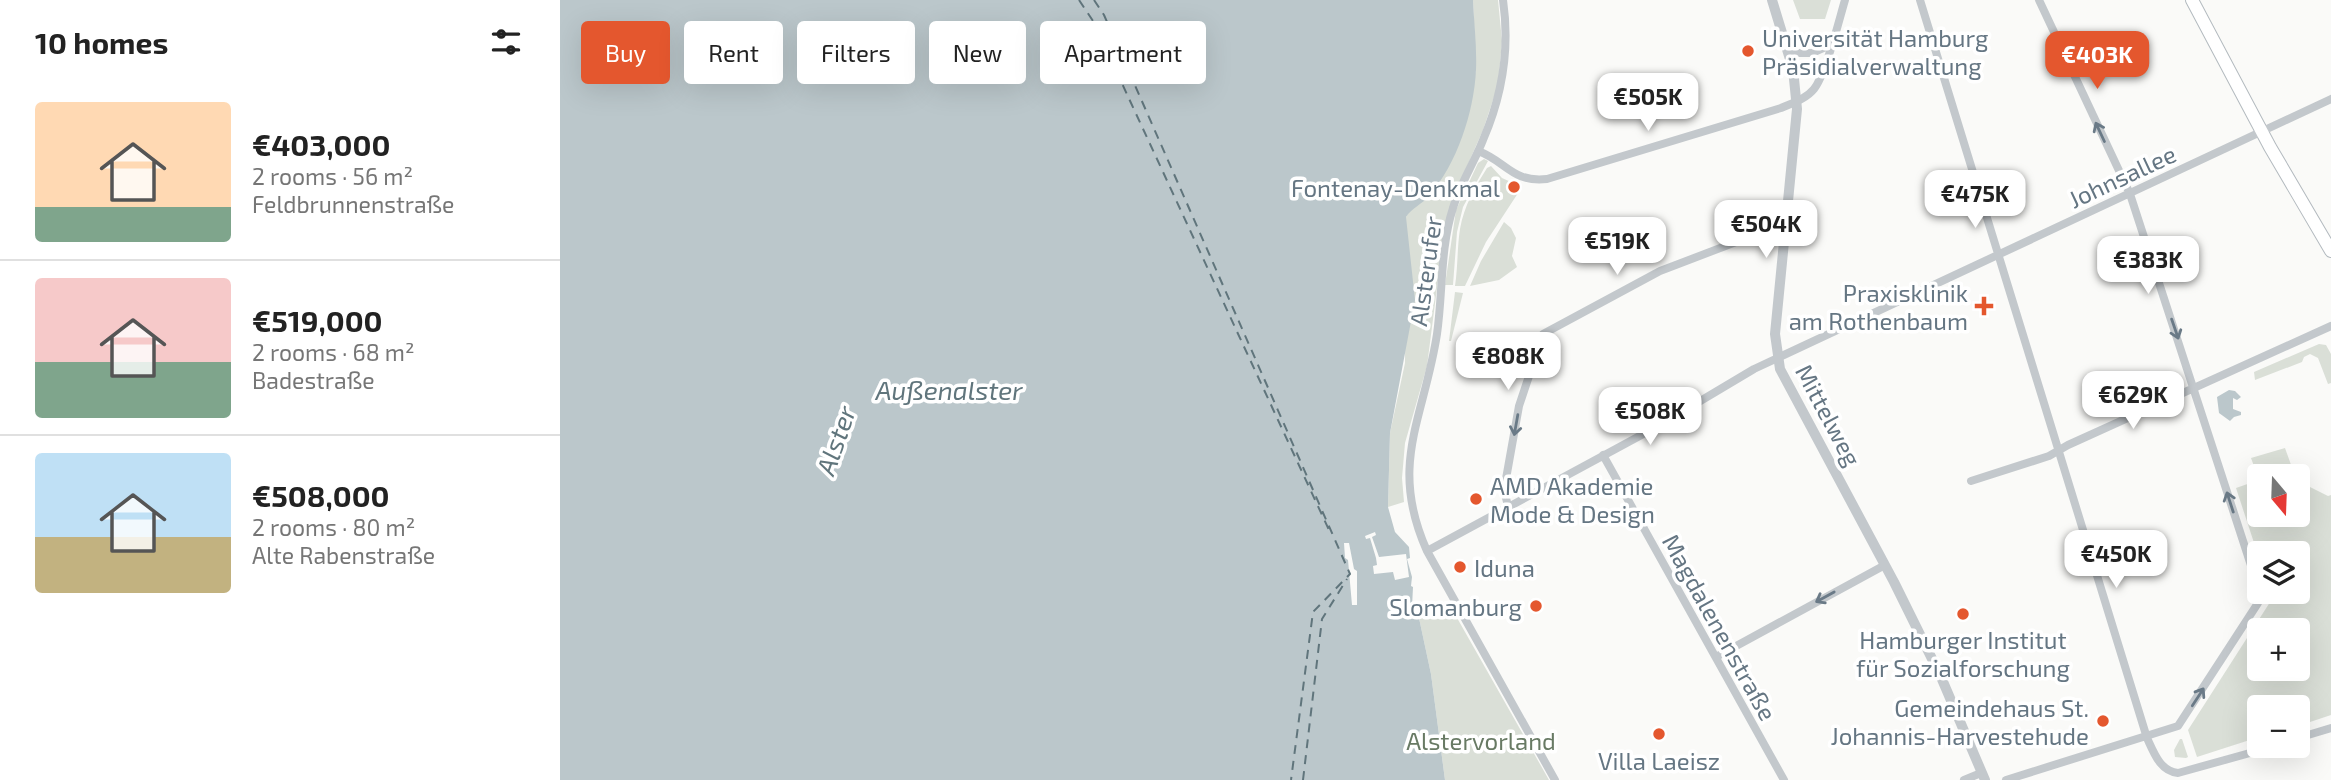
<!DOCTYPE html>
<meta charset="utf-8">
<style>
body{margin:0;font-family:"Exo 2",sans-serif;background:#f2f2f2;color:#222;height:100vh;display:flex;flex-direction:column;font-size:26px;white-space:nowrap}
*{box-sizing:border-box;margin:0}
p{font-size:23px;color:#767676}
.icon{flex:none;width:38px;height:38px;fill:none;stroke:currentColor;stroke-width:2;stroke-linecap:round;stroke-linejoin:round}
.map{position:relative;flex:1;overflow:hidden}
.sheet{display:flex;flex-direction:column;background:#fff;width:560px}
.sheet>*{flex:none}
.hud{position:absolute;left:21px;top:21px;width:665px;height:63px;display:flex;gap:14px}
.needle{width:46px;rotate:161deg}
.tools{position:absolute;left:1687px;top:464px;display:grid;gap:14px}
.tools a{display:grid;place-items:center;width:63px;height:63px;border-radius:7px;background:#fff;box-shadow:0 7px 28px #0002;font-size:35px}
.price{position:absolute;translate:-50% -60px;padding:0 16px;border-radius:14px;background:#fff;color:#222;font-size:23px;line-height:46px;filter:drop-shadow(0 2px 4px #0008)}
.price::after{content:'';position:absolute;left:50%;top:42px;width:21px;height:16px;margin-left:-10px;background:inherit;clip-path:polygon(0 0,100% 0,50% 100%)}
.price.on{background:#e4572e;color:#fff}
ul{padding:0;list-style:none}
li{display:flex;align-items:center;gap:21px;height:175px;padding:0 35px}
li+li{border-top:2px solid #e0e0e0}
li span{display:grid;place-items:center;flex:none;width:196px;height:140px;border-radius:7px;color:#555}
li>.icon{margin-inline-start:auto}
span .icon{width:84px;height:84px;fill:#fffc;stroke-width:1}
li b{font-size:30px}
h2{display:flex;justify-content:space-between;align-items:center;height:84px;padding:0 35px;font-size:30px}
.tag{padding:0 24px;border-radius:7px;background:#fff;box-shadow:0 7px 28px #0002;font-size:24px;line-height:63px}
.tag.on{background:#e4572e;color:#fff}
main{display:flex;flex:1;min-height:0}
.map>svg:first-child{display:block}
.green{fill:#dadfd7;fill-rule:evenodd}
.water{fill:#bbc7cb}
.pier{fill:#fafaf8}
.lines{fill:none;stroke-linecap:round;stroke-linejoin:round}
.ferry{stroke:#60757c;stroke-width:2;stroke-dasharray:9 7;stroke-linecap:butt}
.secondary-casing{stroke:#b3babf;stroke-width:14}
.minor{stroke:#c3c8cc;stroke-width:8}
.tertiary{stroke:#c3c8cc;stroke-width:10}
.secondary{stroke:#fff;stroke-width:12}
.oneway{stroke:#6a7a87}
.poi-dot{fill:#e4572e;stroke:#fff;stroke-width:2.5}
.labels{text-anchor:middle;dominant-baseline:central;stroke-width:7;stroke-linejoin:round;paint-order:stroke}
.poi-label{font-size:24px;fill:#657683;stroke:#fff;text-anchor:end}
.street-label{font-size:24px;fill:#657683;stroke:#fff}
.park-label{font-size:24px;fill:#687a64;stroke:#fff}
.water-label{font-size:26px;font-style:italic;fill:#60757c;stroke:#fff}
</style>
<main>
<section class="sheet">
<h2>10 homes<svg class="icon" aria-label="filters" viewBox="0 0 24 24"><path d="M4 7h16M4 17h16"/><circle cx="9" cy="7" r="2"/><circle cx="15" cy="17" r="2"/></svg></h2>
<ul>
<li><span style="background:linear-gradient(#ffd9b3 75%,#7fa58c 0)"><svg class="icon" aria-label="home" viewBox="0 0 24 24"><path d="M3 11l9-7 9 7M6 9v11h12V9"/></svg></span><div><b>€403,000</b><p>2 rooms · 56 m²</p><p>Feldbrunnenstraße</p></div></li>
<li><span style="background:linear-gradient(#f6c9c9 60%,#7fa58c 0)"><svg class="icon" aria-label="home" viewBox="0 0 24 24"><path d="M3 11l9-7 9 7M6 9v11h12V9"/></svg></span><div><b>€519,000</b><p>2 rooms · 68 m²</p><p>Badestraße</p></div></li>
<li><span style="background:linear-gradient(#bfe0f5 60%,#c2b280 0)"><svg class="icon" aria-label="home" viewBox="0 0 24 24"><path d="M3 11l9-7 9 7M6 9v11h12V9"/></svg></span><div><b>€508,000</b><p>2 rooms · 80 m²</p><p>Alte Rabenstraße</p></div></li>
</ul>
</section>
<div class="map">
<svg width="1771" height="780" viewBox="0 0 1771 780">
<rect width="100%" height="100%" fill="#fafaf8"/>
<!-- green -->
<path class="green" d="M 913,0 L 938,0 L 942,41 L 938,85 L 923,130 L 893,198 L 884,233 L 867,366 L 845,443 L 842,478 L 844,502 L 828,507 L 830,433 L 845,363 L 846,217 L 850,210 L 869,196 L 916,71 Z
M 1233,0 L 1271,0 L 1265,19 L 1240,19 Z
M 924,159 L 928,161 L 903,207 L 897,232 L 893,285 L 885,285 L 896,210 L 918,163 Z
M 931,166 L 942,178 L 962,187 L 926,242 L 905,286 L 895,286 C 898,267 897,248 900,229 C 904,206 915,187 927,168 Z
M 944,222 L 951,228 L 956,238 L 952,256 L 957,267 L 939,280 L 910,286 L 921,261 Z
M 895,292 L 903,293 L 891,341 L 889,341 Z
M 1759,344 L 1766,345 L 1771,354 L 1771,383 L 1768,384 L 1758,358 L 1750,354 L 1744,357 L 1742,362 L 1695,380 L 1694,372 Z
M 1725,448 L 1735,476 L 1699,476 L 1699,514 L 1738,514 L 1738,481 L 1768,496 L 1771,495 L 1771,715 L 1738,726 L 1738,707 L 1699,707 L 1699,737 L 1637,757 L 1628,730 L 1712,599 L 1710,592 L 1738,592 L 1738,553 L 1699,553 L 1699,558 L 1676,488 L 1699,480 L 1691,458 ZM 1699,630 L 1738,630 L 1738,668 L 1699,668 Z
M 888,602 L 989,780 L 885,780 L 871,674 L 859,618 L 855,614 L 865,607 Z
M 1620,739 L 1622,739 L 1628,757 L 1626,758 L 1615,757 L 1614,750 Z"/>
<!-- water -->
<path class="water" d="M 0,0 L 913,0 C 914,23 917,47 916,70 C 914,112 897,164 869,196 C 862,204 852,208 846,217 L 855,300 L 830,433 L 828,507 L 835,532 L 849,547 L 850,558 L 847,559 L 852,577 L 851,586 L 853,587 L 852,607 L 859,618 L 871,674 L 885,780 L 0,780 Z
M 1669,390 L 1675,391 L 1681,397 L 1677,400 L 1673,398 L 1673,409 L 1681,412 L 1681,415 L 1674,417 L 1670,421 L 1659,413 L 1657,397 Z"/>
<!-- pier -->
<path class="pier" d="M 815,532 L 816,535 L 812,537 L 819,557 L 846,554 L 849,577 L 835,580 L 833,572 L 814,574 L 813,566 L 817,565 L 816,558 L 810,538 L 806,539 L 805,536 Z
M 784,543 L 789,543 L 794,569 L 797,571 L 797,605 L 792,605 L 788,560 L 785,558 Z"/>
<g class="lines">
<!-- ferry -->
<path class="ferry" d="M 519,0 L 533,21 L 769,530
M 534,0 L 544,15 L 790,574 L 753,612 L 731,780
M 743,780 L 762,619 L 787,579"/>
<!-- secondary casing -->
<g class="secondary-casing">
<path id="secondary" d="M 1632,0 L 1710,147 L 1771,251"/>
</g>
<!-- minor -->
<path class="minor" d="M 943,0 C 950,48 942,96 923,140 C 914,163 900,184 893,208 C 880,248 883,292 877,334 C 864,419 828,464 867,551 L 995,780
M 1360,0 L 1587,738 C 1594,753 1600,771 1618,773 L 1715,746
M 1479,0 L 1570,194 L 1699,590
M 1228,53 L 1252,53 L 1272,44
M 918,151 C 946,161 952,183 987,179 L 1221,108 C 1232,103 1246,99 1254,89 C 1266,74 1279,20 1285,0
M 1043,455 L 1224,780
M 1411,481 L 1489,456 L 1508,445 L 1771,326
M 948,506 L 944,490 L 959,406 L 983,334 L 1100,271 L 1210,229 L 1225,228
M 867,551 L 1100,425 L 1194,369 L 1771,99
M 1156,657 L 1325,565
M 1738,738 L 1771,728
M 1404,780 L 1421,773
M 1446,780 L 1618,726 L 1698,603 L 1700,592"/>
<!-- tertiary -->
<path class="tertiary" d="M 1212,0 L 1233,69 L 1237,109 L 1215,334 L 1220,369 L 1334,582 L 1381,677 L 1425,780"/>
<!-- secondary -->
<use href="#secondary" class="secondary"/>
</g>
<!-- one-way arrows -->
<defs><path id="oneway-shaft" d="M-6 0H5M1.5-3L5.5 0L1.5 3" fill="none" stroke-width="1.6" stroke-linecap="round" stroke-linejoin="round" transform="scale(1.75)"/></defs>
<g class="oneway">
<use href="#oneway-shaft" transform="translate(1540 132) rotate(-115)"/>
<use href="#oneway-shaft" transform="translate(1615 329) rotate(71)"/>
<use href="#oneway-shaft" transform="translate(956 425) rotate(100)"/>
<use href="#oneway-shaft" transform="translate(1670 502) rotate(-108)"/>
<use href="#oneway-shaft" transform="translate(1265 597) rotate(151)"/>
<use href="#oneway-shaft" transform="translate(1638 697) rotate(-57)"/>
</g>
<!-- markers -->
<g class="poi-dot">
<circle cx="1188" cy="51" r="7"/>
<circle cx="954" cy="187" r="7"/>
<path d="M1420.5 295.5h7v7h7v7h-7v7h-7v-7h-7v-7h7z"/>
<circle cx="916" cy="499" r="7"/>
<circle cx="900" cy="567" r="7"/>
<circle cx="976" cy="606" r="7"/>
<circle cx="1403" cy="614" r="7"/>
<circle cx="1543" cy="721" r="7"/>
<circle cx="1099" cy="734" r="7"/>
</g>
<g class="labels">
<!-- poi labels -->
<g class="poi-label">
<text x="1202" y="37" text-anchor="start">Universität Hamburg<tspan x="1202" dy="28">Präsidialverwaltung</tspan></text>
<text x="940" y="187">Fontenay-Denkmal</text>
<text x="1408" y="292">Praxisklinik<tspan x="1408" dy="28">am Rothenbaum</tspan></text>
<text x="930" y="485" text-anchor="start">AMD Akademie<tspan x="930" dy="28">Mode &amp; Design</tspan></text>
<text x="914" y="567" text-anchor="start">Iduna</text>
<text x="962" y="606">Slomanburg</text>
<text x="1403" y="639" text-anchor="middle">Hamburger Institut<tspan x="1403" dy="28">für Sozialforschung</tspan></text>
<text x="1529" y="707">Gemeindehaus St.<tspan x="1529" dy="28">Johannis-Harvestehude</tspan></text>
<text x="1099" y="760" text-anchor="middle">Villa Laeisz</text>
</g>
<!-- street labels -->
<g class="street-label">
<text transform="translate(1562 176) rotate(-25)">Johnsallee</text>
<text transform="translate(865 271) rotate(-82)">Alsterufer</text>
<text transform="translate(1269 415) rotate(62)">Mittelweg</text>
<text transform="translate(1160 627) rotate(61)">Magdalenenstraße</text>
</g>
<!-- park labels -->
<g class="park-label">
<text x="921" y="740">Alstervorland</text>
</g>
<!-- water labels -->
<g class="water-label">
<text x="389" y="389">Außenalster</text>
<text transform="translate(275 440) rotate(-71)">Alster</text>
</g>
</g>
</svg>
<div class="tools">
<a><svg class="needle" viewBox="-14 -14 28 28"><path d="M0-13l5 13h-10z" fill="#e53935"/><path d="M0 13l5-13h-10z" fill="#767676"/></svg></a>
<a><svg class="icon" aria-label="layers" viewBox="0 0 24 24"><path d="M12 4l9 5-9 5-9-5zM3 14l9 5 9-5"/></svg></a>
<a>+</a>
<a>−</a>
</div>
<b class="price on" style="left:1537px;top:91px">€403K</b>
<b class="price" style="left:1088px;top:133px">€505K</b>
<b class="price" style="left:1415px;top:230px">€475K</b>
<b class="price" style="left:1206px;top:260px">€504K</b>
<b class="price" style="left:1057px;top:277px">€519K</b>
<b class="price" style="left:1588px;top:296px">€383K</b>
<b class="price" style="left:948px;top:392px">€808K</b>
<b class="price" style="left:1573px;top:431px">€629K</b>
<b class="price" style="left:1090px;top:447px">€508K</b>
<b class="price" style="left:1556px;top:590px">€450K</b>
<div class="hud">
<a class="tag on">Buy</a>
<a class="tag">Rent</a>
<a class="tag">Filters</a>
<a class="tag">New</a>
<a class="tag">Apartment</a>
</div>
</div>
</main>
